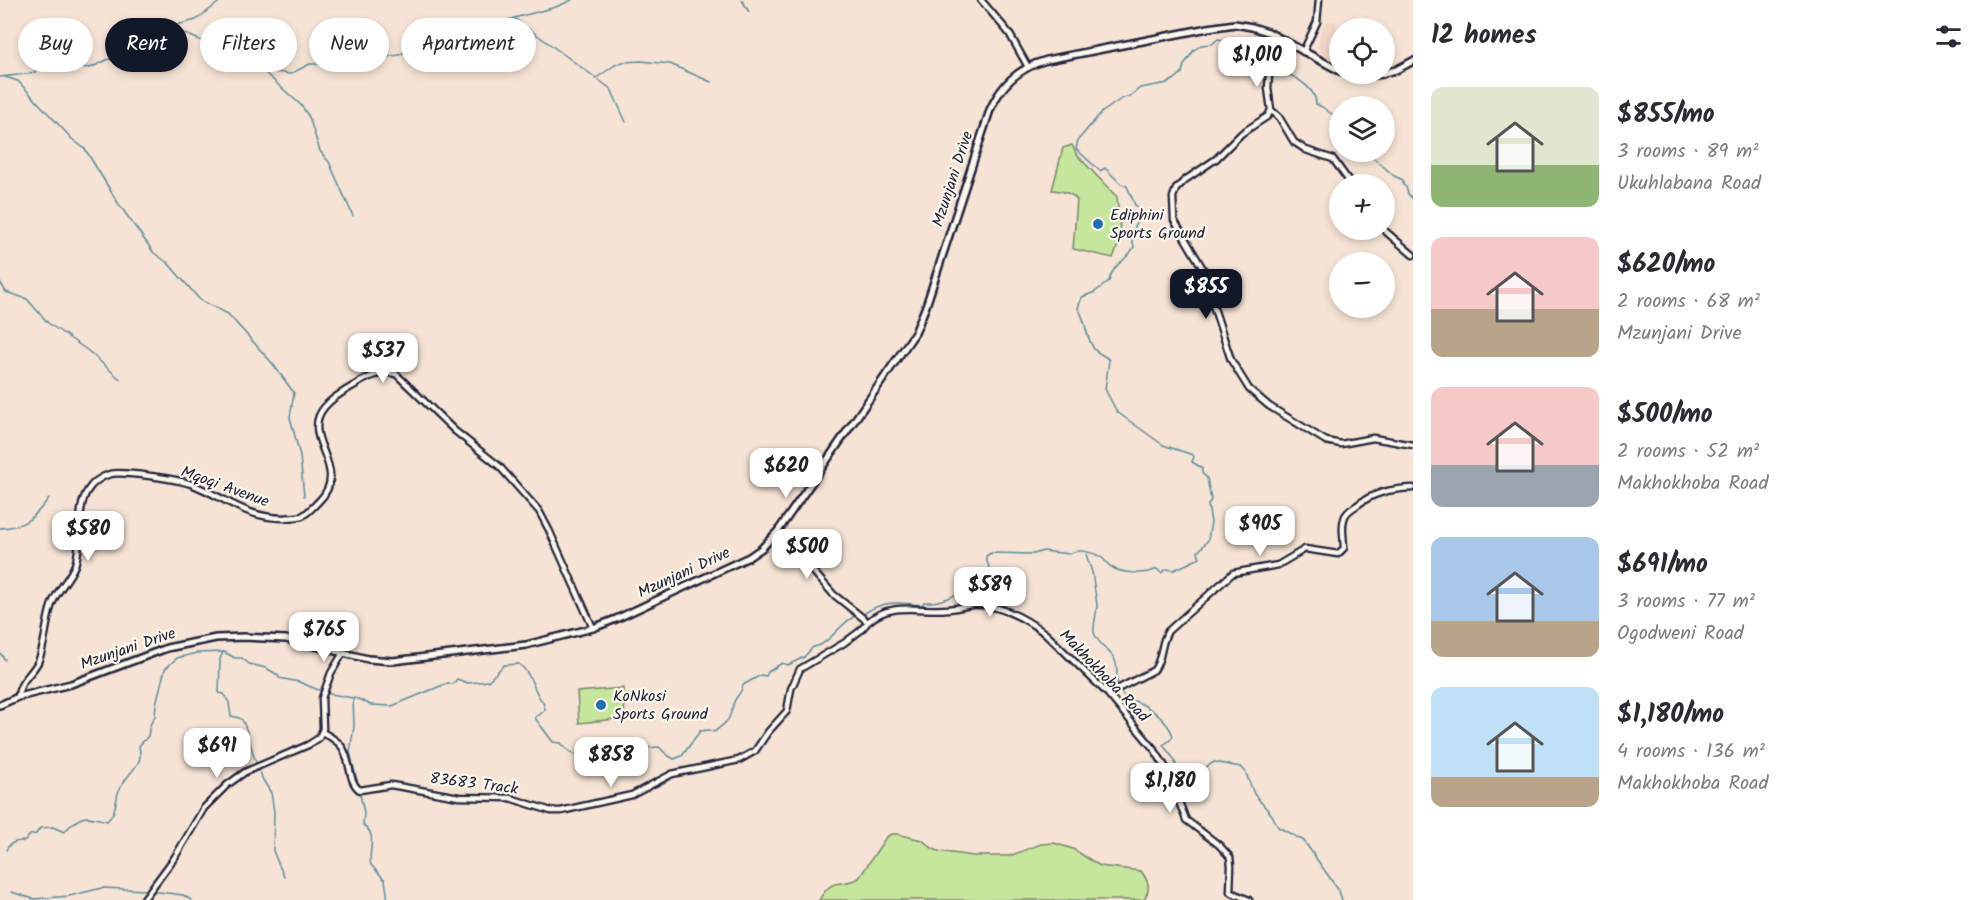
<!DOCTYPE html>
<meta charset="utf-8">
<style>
body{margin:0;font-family:Kalam,sans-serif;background:#f7f7f7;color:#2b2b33;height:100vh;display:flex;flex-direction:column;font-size:22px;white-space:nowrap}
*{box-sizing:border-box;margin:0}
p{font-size:20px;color:#7c7c81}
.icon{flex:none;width:33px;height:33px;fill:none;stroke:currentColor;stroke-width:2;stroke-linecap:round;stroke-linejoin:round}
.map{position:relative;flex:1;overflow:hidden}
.panel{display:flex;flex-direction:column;background:#fff;width:570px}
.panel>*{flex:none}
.guide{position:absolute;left:18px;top:18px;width:570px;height:54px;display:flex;gap:12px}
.tools{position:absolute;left:1329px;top:18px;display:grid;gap:12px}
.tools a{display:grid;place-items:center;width:66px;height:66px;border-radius:50%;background:#fff;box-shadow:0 3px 9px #0003;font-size:30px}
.price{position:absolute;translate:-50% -51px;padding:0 14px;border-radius:12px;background:#fff;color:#222;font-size:20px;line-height:39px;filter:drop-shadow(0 2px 3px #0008)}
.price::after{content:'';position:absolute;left:50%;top:36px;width:18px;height:14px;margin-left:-9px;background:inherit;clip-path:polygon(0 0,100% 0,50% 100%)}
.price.current{background:#111827;color:#fff}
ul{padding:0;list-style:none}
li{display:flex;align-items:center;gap:18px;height:150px;padding:0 18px}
li span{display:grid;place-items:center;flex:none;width:168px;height:120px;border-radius:12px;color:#555}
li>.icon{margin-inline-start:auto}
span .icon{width:72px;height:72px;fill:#fffc;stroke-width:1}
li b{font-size:26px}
h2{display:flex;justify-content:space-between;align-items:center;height:72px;padding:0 18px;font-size:26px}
.tag{padding:0 21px;border-radius:27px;background:#fff;box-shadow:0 3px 9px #0003;font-size:21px;line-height:54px}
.tag.current{background:#111827;color:#fff}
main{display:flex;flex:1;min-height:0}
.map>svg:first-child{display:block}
.built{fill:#f2d5c5}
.green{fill:#c6e69e;stroke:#74846c;stroke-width:1.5}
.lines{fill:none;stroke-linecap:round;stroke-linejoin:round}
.stream{stroke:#5b8a9d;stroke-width:1.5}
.tertiary-casing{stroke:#22223b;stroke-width:9}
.secondary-casing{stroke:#22223b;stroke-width:10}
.tertiary{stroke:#fbf7ec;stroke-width:4.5}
.secondary{stroke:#fbf7ec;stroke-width:5}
.poi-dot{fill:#1f6fb2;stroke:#fbf7ec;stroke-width:2}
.labels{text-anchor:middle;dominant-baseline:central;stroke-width:4.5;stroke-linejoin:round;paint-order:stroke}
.street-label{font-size:16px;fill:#22223b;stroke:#fbf7ec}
.poi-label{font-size:16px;fill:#22223b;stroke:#fbf7ec;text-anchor:start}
</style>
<main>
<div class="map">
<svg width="1413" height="900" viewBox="0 0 1413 900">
<rect width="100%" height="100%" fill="#f6e3d5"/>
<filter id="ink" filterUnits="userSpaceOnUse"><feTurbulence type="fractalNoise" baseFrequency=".0167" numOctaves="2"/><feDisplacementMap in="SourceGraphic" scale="12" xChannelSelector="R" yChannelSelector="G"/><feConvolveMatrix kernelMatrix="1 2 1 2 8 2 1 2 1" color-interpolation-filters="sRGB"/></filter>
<g filter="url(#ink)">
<!-- built -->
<path class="built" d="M 1327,21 L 1336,21 L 1339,43 L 1339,55 L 1332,61 L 1320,52 L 1318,47 L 1320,33 Z"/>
<!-- green -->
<path class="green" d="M 1072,145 L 1077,155 L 1117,197 L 1121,238 L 1113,258 L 1073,249 L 1077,200 C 1071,192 1061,191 1052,190 L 1063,148 Z
M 623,688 L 625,718 L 579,723 L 577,692 Z
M 891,834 L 897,834 L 922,840 L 932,848 L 938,851 L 973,856 L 1009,856 L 1041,844 L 1054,843 L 1073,849 L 1100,866 L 1141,871 C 1149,882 1151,888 1144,900 L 819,900 C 833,875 841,888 859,878 L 886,837 Z"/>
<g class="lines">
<!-- stream -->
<path class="stream" d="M 742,0 L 749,12
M 514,18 L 556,7 L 572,0
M 169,27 L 209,44 L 253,69 L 290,74 L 310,64 L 326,64 L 341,58 L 359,56 L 380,58 L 399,55 L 420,44 L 436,39 L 478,32 L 514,18 L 611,89 L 626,122
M 1275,69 C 1290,74 1316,86 1316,104 L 1322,107 L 1340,120
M 264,72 L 301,105 L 309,117 L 320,151 L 329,162 L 353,216
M 71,73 L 81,67 L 90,68 L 109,59 L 121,60 L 126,58 L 136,39 L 169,27 L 196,20 L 222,0
M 0,77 L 35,73 L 37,64 C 47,61 60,68 69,73
M 5,77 L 18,81 L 72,139 L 85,149 L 118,203 L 154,253 L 168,263 L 200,300 L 228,314 L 273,364 L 294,393 L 290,417 L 300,456 L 304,496
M 595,79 L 615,65 L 623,62 L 641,61 L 670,64 L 711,82
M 1367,152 L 1394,176 L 1403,180 L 1403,185 L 1406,187 L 1408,194 L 1413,199
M 0,282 L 6,292 L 27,299 L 48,323 L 87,350 L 120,379
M 0,528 C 25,527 34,518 49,498
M 1086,552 C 1087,561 1093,571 1093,578 C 1094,587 1096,596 1097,605 C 1097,614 1093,624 1094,632 C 1095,641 1109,650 1114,658 C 1122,672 1109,685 1128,700 C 1144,701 1168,720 1173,736 L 1169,741 L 1163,745 L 1174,759 L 1177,768 L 1197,773 L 1214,762 L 1241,767 L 1245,771 L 1254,794 L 1272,815 L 1278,827 L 1304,841 L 1339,891 L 1342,900
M 862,615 C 882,600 898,602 922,605 L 924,602 C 928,602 934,602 938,601 C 950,598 988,584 989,570 C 990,564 985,562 986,556 L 991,553 L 1034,554 L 1043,551 L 1070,554 C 1078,548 1092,552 1101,557 C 1104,559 1107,564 1111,567 C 1123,574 1145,575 1157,569 L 1161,573 L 1167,569 L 1174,570 L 1200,558 L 1198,552 L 1208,540 L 1211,522 L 1208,505 L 1211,500 L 1207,478 L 1202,473 L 1202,468 L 1192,462 L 1194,457 L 1193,455 L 1163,445 L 1117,412 L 1105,389 L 1109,360 C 1105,355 1098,354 1094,349 C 1085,336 1086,319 1078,308 L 1082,297 L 1095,292 L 1109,281 C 1112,264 1127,261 1134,247 L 1132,240 L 1139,208 L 1135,205 L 1127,186 L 1121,184 L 1105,168 L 1100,171 L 1076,149 L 1078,140 L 1101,113 L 1121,99 L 1130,96 L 1140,88 L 1168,83 L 1175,79 L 1182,73 L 1184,65 L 1194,50 L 1201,45 L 1212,44 L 1218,39 C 1238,42 1260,50 1271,66
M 223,652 L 220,659 L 219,693 L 224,694 L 229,703 L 231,716 C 235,717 238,717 241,719 C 247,723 251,753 257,764
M 0,653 L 5,660
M 326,693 L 358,699 L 371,705 L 392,706 L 448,683 L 453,684 L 457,679 L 468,683 L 488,681 L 504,665 L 519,664 C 530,673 531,682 537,693 C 540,700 545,702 545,710 L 539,715 L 536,716 L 535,718 L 553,742 L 561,743 C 570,756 590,762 606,760 C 609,759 612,758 616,759 L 618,754 L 632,749 L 659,747 L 666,754 L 674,759 L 682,756 L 700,731 L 709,730 L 714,732 C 731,719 728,722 734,702 C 736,696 742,693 743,685 L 761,675 L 766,676 L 768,672 L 782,663 L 788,665 L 804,657 L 813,647 C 829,646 841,621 857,615
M 353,699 L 354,726 L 350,752 L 358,785
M 259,769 L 263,780 L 271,793 L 274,812 L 273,851 L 284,877
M 359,790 L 364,812 L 363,825 C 379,835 367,851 371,865 L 385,880 L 388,900
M 6,850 C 10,842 17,841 25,841 L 30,835 L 36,834 L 40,828 L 53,827 L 64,832 C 81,814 85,815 107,821 C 117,812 115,801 119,790 C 124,779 134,771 139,761 C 141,756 140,751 139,746 L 148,736 L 150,725 L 155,716 L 156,704 L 165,669 L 177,658 L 197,653 L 224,652 L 235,658 L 242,658 L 249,664 L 266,668 L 278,675 L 279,678 L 299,682 L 321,691
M 152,891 L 183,895 L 191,900
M 11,892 L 34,899 L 69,896 L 102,888 L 147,890"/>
<!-- tertiary casing -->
<g class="tertiary-casing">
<path id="tertiary" d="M 981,0 L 1009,33 L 1028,67
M 1303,52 L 1317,22 L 1319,0
M 1271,110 L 1268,116 L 1242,133 L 1216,159 L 1185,180 L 1176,189 L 1173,197 L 1174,220 L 1209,279 L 1213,305 L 1231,360 L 1249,389 L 1269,406 L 1326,441 L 1341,444 L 1373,438 L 1413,445
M 1271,110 L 1279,117 L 1294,142 L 1306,150 L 1333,159 L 1351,184
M 1271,110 L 1268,88 L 1269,75 L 1289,44
M 1384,230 L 1413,255
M 778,531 L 833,594 L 868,622 C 890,601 922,612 948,609 C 965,608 970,602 989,606 C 1010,610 1029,621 1046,634 L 1108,694 L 1154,749 L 1166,768 L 1186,820 L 1219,845 L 1230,857 L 1231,866 L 1230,892 L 1249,900
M 1108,694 L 1154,670 C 1163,658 1160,643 1168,631 L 1233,573 L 1278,565 L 1305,549 L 1338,554 L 1344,548 C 1344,538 1341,528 1344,519 C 1345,513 1351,509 1356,506 C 1374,492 1391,489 1413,488
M 18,697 C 19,681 31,675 38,662 C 46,644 45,623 52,604 C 57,590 69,580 75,565 C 83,543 75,509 88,490 C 93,482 101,477 110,474 C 123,471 177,479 191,484 C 225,497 245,518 284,518 C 290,517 296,518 302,516 C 308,513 314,506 319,501 C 349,471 308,444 319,416 C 325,402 341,393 353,386 C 366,378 380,370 396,374 L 455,431 L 499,466 L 539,511 L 549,530 L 593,628
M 322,732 C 329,736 337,740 342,747 C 351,759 348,783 360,790 L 391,785 L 459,797 L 510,798 L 551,811 L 561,811 L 632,795 L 672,774 L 739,760 L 755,751 L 768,732 L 787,711 L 791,689 L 800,669 L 844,643 L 860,631 L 868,622
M 143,900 L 175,857 L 204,808 L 227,785 L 245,772 L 308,745 L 319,738 L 323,729 L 322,698 L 331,673 L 343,653"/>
</g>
<!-- secondary casing -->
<g class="secondary-casing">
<path id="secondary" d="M 1384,73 L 1396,70 L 1413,61
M 1347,74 L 1365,76 L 1383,74
M 0,705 L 18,697 L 71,684 L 167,648 L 216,638 L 244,637 L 286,639 L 368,659 L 393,661 L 526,645 L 593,628 L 616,619 L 749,557 L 762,548 L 778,531 L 915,333 L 926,306 L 990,110 C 1001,85 1020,67 1047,60 L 1208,28 L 1235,24 L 1252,27 L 1268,32 L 1340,71"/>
</g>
<!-- tertiary -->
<use href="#tertiary" class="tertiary"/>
<!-- secondary -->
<use href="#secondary" class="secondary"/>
</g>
</g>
<!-- markers -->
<g class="poi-dot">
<circle cx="1098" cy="224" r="6"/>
<circle cx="601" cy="705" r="6"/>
</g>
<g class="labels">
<!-- street labels -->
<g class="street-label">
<text transform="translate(953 179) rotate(-72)">Mzunjani Drive</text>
<text transform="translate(225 487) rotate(20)">Mqoqi Avenue</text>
<text transform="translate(684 573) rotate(-25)">Mzunjani Drive</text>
<text transform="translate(128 649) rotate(-19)">Mzunjani Drive</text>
<text transform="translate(1104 676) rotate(46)">Makhokhoba Road</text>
<text transform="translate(474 784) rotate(7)">83683 Track</text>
</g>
<!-- poi labels -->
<g class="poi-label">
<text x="1110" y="215">Ediphini<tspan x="1110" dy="18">Sports Ground</tspan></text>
<text x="613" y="696">KoNkosi<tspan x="613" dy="18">Sports Ground</tspan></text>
</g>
</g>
</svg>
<div class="tools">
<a><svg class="icon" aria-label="locate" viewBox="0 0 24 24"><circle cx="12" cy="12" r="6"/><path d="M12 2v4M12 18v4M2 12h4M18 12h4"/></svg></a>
<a><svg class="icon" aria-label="layers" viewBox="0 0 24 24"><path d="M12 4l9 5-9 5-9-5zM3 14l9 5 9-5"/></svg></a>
<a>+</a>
<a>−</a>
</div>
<b class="price" style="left:1257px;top:88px">$1,010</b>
<b class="price current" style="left:1206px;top:320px">$855</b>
<b class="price" style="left:383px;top:384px">$537</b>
<b class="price" style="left:786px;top:499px">$620</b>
<b class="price" style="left:1260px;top:557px">$905</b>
<b class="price" style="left:88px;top:562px">$580</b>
<b class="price" style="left:807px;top:580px">$500</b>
<b class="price" style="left:990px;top:618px">$589</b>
<b class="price" style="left:324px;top:663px">$765</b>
<b class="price" style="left:217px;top:779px">$691</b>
<b class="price" style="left:611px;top:788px">$858</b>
<b class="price" style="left:1170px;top:814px">$1,180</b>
<div class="guide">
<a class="tag">Buy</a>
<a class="tag current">Rent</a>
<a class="tag">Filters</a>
<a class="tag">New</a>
<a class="tag">Apartment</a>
</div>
</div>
<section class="panel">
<h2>12 homes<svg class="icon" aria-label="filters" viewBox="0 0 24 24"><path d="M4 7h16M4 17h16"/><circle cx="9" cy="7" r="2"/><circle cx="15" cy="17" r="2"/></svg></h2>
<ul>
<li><span style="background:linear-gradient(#dfe7d0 65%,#8fb573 0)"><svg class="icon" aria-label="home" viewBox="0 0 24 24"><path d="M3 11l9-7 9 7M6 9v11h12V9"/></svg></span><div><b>$855/mo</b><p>3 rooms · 89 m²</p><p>Ukuhlabana Road</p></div></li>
<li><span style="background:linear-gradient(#f6c9c9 60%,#b9a48a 0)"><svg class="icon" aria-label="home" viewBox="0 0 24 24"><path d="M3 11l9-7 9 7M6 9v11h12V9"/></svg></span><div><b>$620/mo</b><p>2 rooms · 68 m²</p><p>Mzunjani Drive</p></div></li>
<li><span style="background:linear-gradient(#f6c9c9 65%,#9aa5b1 0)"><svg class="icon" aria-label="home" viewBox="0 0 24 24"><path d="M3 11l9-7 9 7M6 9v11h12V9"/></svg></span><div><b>$500/mo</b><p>2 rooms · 52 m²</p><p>Makhokhoba Road</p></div></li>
<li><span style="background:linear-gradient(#a9c7e8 70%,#b9a48a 0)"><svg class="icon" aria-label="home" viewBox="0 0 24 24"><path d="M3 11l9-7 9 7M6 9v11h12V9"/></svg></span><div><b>$691/mo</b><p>3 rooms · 77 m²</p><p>Ogodweni Road</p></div></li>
<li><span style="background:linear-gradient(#bfe0f5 75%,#b9a48a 0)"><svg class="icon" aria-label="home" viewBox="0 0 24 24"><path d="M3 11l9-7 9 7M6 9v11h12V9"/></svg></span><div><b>$1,180/mo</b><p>4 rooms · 136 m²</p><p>Makhokhoba Road</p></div></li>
</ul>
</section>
</main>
